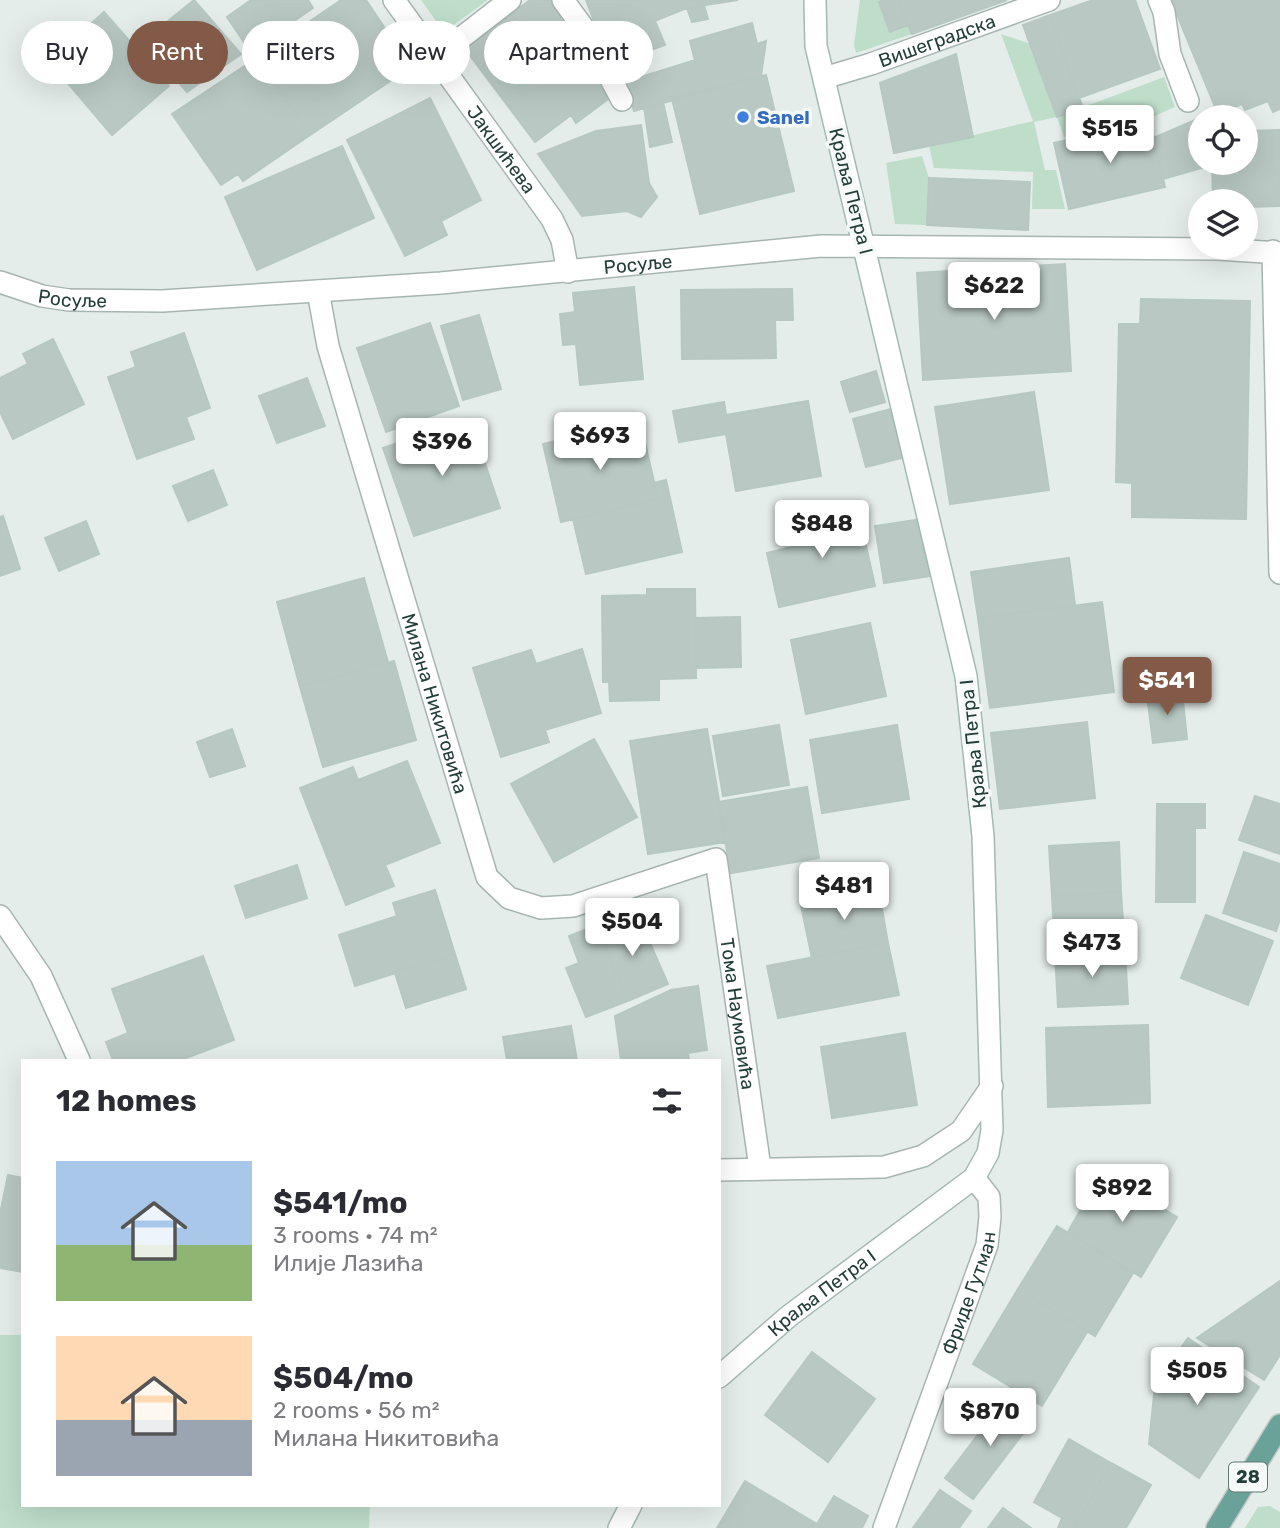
<!DOCTYPE html>
<meta charset="utf-8">
<style>
body{margin:0;font-family:Rubik,sans-serif;background:#f7f7f7;color:#2b2b33;height:100vh;display:flex;flex-direction:column;font-size:26px;white-space:nowrap}
*{box-sizing:border-box;margin:0}
p{font-size:23px;color:#7c7c81}
.icon{flex:none;width:38px;height:38px;fill:none;stroke:currentColor;stroke-width:2;stroke-linecap:round;stroke-linejoin:round}
.map{position:relative;flex:1;overflow:hidden}
.details{position:absolute;left:21px;top:1059px;width:700px;height:448px;display:flex;flex-direction:column;background:#fff;border-radius:0px;box-shadow:0 7px 28px #0002}
.details>*{flex:none}
.banner{position:absolute;left:21px;top:21px;width:700px;height:63px;display:flex;gap:14px}
.fabs{position:absolute;left:1188px;top:105px;display:grid;gap:14px}
.fabs a{display:grid;place-items:center;width:70px;height:70px;border-radius:50%;background:#fff;box-shadow:0 7px 28px #0002;font-size:35px}
.price{position:absolute;translate:-50% -60px;padding:0 16px;border-radius:7px;background:#fff;color:#222;font-size:23px;line-height:46px;filter:drop-shadow(0 2px 4px #0008)}
.price::after{content:'';position:absolute;left:50%;top:42px;width:21px;height:16px;margin-left:-10px;background:inherit;clip-path:polygon(0 0,100% 0,50% 100%)}
.price.on{background:#835948;color:#fff}
ul{padding:0;list-style:none}
li{display:flex;align-items:center;gap:21px;height:175px;padding:0 35px}
li span{display:grid;place-items:center;flex:none;width:196px;height:140px;border-radius:0px;color:#555}
li>.icon{margin-inline-start:auto}
span .icon{width:84px;height:84px;fill:#fffc;stroke-width:1}
li b{font-size:30px}
h2{display:flex;justify-content:space-between;align-items:center;height:84px;padding:0 35px;font-size:30px}
.chip{padding:0 24px;border-radius:32px;background:#fff;box-shadow:0 7px 28px #0002;font-size:24px;line-height:63px}
.chip.on{background:#835948;color:#fff}
.map>svg:first-child{display:block}
.green{fill:#bedeca}
.building{fill:#b9c8c3;stroke:#b7c7c2;stroke-width:2}
.lines{fill:none;stroke-linecap:round;stroke-linejoin:round}
.service-casing{stroke:#a7b5b2;stroke-width:24}
.minor-casing{stroke:#a7b5b2;stroke-width:24}
.secondary-casing{stroke:#a3b9b3;stroke-width:24}
.primary-casing{stroke:#c2c9c8;stroke-width:24}
.service{stroke:#fff;stroke-width:21}
.minor{stroke:#fff;stroke-width:21}
.secondary{stroke:#fff;stroke-width:21}
.primary{stroke:#6aa299;stroke-width:21}
.shop-dot{fill:#3f7fe0;stroke:#f5faf8;stroke-width:2.5}
.labels{text-anchor:middle;dominant-baseline:central;stroke-width:7;stroke-linejoin:round;paint-order:stroke}
.shield{fill:#f5faf8;stroke:#637773;stroke-width:2}
.shield-label{font-size:18px;font-weight:bold;fill:#243f3a}
.street-label{font-size:19px;fill:#243f3a;stroke:#f5faf8}
.shop-label{font-size:19px;font-weight:bold;fill:#366cbe;stroke:#f5faf8;text-anchor:start}
</style>
<div class="map">
<svg width="1280" height="1528" viewBox="0 0 1280 1528">
<rect width="100%" height="100%" fill="#e4edea"/>
<!-- green -->
<path class="green" d="M 421,0 L 488,0 L 444,32 Z
M 860,0 L 884,0 L 880,2 L 891,32 L 908,25 L 912,34 L 856,53 L 854,45 Z
M 1001,34 L 1031,44 L 1057,117 L 1164,77 L 1175,107 L 1150,118 L 1064,137 L 1057,117 L 1034,122 L 1045,170 L 1056,170 L 1065,209 L 1032,209 L 1033,172 L 934,168 L 929,146 L 1033,121 Z
M 922,156 L 929,178 L 927,225 L 895,224 L 886,163 Z
M 0,1335 L 23,1335 L 23,1505 L 370,1505 L 369,1528 L 0,1528 Z
M 1270,1506 L 1280,1512 L 1280,1528 L 1245,1528 L 1258,1507 Z"/>
<!-- building -->
<path class="building" d="M 194,0 L 241,54 L 187,92 L 142,42 Z
M 251,0 L 308,0 L 313,8 L 250,51 L 227,17 Z
M 341,0 L 366,0 L 411,67 L 310,135 L 258,57 Z
M 530,0 L 551,0 L 579,38 L 573,43 L 612,96 L 576,123 L 571,115 L 535,142 L 465,49 Z
M 586,0 L 684,0 L 687,8 L 642,26 L 651,50 L 611,66 Z
M 684,0 L 738,0 L 687,8 Z
M 884,0 L 899,0 L 908,25 L 890,32 L 879,2 Z
M 899,0 L 1007,0 L 912,34 Z
M 1093,0 L 1135,0 L 1160,69 L 1079,98 L 1050,15 Z
M 1171,0 L 1280,0 L 1280,109 L 1273,112 L 1268,101 L 1245,110 L 1242,104 L 1218,114 Z
M 704,5 L 708,19 L 692,22 L 687,8 Z
M 104,12 L 169,86 L 112,135 L 61,75 L 84,55 L 72,41 Z
M 1050,15 L 1083,108 L 1057,117 L 1023,25 Z
M 655,21 L 665,45 L 651,50 L 642,26 Z
M 752,23 L 757,44 L 766,41 L 761,76 L 634,111 L 625,82 L 705,57 L 700,38 Z
M 700,38 L 705,57 L 695,61 L 690,41 Z
M 956,54 L 973,137 L 894,153 L 880,83 Z
M 258,57 L 310,135 L 243,181 L 238,174 L 221,185 L 172,114 Z
M 632,57 L 638,71 L 623,78 L 617,63 Z
M 766,75 L 794,191 L 700,214 L 672,99 Z
M 430,98 L 481,200 L 441,221 L 447,235 L 405,256 L 347,140 Z
M 663,102 L 672,142 L 650,147 L 644,107 Z
M 1200,118 L 1200,163 L 1212,163 L 1212,165 L 1163,179 L 1153,138 Z
M 1150,121 L 1165,187 L 1069,209 L 1054,143 Z
M 641,125 L 649,183 L 657,197 L 641,217 L 627,211 L 582,216 L 538,154 L 596,131 Z
M 1280,130 L 1280,206 L 1246,207 L 1246,201 L 1213,201 L 1212,163 L 1246,163 L 1246,131 Z
M 342,146 L 374,218 L 257,270 L 225,197 Z
M 929,178 L 1030,182 L 1028,230 L 927,225 Z
M 1065,264 L 1071,371 L 923,380 L 917,273 Z
M 634,287 L 643,379 L 580,385 L 576,344 L 563,345 L 560,314 L 575,312 L 573,293 Z
M 792,289 L 793,320 L 775,320 L 776,358 L 682,359 L 681,290 Z
M 1141,299 L 1250,301 L 1246,519 L 1132,517 L 1132,483 L 1116,482 L 1119,324 L 1140,324 Z
M 479,315 L 501,389 L 463,400 L 441,326 Z
M 430,323 L 459,406 L 386,432 L 357,348 Z
M 184,333 L 210,408 L 186,417 L 194,439 L 137,459 L 108,377 L 136,367 L 131,352 Z
M 53,339 L 84,404 L 13,439 L 0,412 L 0,378 L 28,364 L 23,354 Z
M 876,371 L 885,402 L 850,412 L 841,382 Z
M 307,378 L 325,426 L 277,443 L 259,396 Z
M 1034,392 L 1049,490 L 950,504 L 935,407 Z
M 808,401 L 821,476 L 736,491 L 726,434 L 679,442 L 673,411 L 724,402 L 726,415 Z
M 895,408 L 909,456 L 866,467 L 853,419 Z
M 470,419 L 500,508 L 414,536 L 383,448 Z
M 640,421 L 658,499 L 561,522 L 543,444 Z
M 213,470 L 227,505 L 188,521 L 173,486 Z
M 666,480 L 682,552 L 586,574 L 573,519 L 658,499 L 654,483 Z
M 858,510 L 875,586 L 779,607 L 767,553 L 792,547 L 787,526 Z
M 3,516 L 20,569 L 0,576 L 0,517 Z
M 923,519 L 931,576 L 884,583 L 875,526 Z
M 86,521 L 99,554 L 59,571 L 45,538 Z
M 1069,558 L 1075,605 L 978,618 L 971,572 Z
M 364,578 L 388,662 L 300,687 L 277,602 Z
M 647,589 L 695,589 L 696,678 L 659,679 L 659,700 L 610,701 L 609,682 L 603,682 L 602,596 L 647,595 Z
M 1102,602 L 1114,692 L 990,708 L 978,618 Z
M 740,617 L 741,667 L 696,668 L 695,618 Z
M 870,623 L 886,696 L 806,714 L 791,640 Z
M 582,649 L 601,713 L 545,730 L 549,742 L 501,757 L 473,668 L 531,650 L 536,664 Z
M 394,661 L 416,740 L 323,767 L 300,687 Z
M 1182,691 L 1187,739 L 1153,743 L 1147,695 Z
M 1087,722 L 1095,798 L 1000,809 L 991,733 Z
M 779,725 L 789,785 L 723,796 L 713,736 Z
M 897,725 L 909,799 L 822,813 L 810,740 Z
M 232,729 L 245,766 L 210,777 L 197,742 Z
M 707,729 L 726,842 L 648,854 L 630,741 Z
M 594,739 L 637,817 L 554,862 L 511,784 Z
M 407,761 L 440,843 L 385,865 L 394,886 L 346,905 L 300,788 L 353,767 L 358,780 Z
M 807,787 L 819,858 L 731,873 L 718,802 Z
M 1255,796 L 1280,804 L 1280,854 L 1239,840 Z
M 1157,804 L 1205,804 L 1205,828 L 1195,828 L 1195,902 L 1156,902 Z
M 1119,842 L 1121,892 L 1052,896 L 1049,846 Z
M 1244,852 L 1280,864 L 1280,919 L 1276,931 L 1223,913 Z
M 297,865 L 307,898 L 246,918 L 235,886 Z
M 878,886 L 888,943 L 812,958 L 800,901 Z
M 435,890 L 455,954 L 355,986 L 339,935 L 397,916 L 393,903 Z
M 1121,892 L 1125,950 L 1055,954 L 1052,896 Z
M 625,913 L 636,939 L 646,934 L 668,984 L 628,1001 L 597,925 Z
M 1206,915 L 1273,941 L 1248,1005 L 1181,978 Z
M 597,925 L 628,1001 L 586,1017 L 566,968 L 579,963 L 569,936 Z
M 888,943 L 899,995 L 778,1018 L 767,966 Z
M 1125,950 L 1128,1004 L 1058,1007 L 1055,954 Z
M 455,954 L 466,989 L 406,1008 L 395,973 Z
M 203,956 L 234,1040 L 181,1060 L 113,1060 L 106,1042 L 128,1033 L 112,989 Z
M 698,986 L 707,1050 L 688,1053 L 689,1060 L 621,1060 L 615,1016 L 671,990 Z
M 1148,1025 L 1150,1103 L 1048,1107 L 1046,1028 Z
M 571,1026 L 577,1060 L 507,1060 L 503,1037 Z
M 905,1033 L 917,1105 L 832,1118 L 821,1047 Z
M 1102,1172 L 1177,1217 L 1141,1277 L 1068,1232 Z
M 8,1175 L 23,1178 L 23,1272 L 0,1268 L 0,1214 Z
M 1057,1226 L 1133,1273 L 1095,1336 L 1018,1289 Z
M 1280,1281 L 1280,1355 L 1264,1380 L 1197,1338 Z
M 1018,1289 L 1087,1332 L 1042,1406 L 973,1364 Z
M 1188,1338 L 1259,1387 L 1199,1478 L 1149,1444 L 1155,1385 Z
M 812,1352 L 875,1399 L 828,1462 L 765,1415 Z
M 1006,1398 L 1034,1419 L 973,1499 L 945,1478 Z
M 1069,1439 L 1111,1463 L 1074,1528 L 1058,1528 L 1062,1518 L 1034,1502 Z
M 1111,1463 L 1151,1485 L 1126,1528 L 1074,1528 Z
M 745,1481 L 817,1524 L 834,1496 L 868,1516 L 862,1528 L 717,1528 Z
M 940,1490 L 971,1511 L 959,1528 L 913,1528 Z
M 1003,1508 L 1031,1528 L 988,1528 Z"/>
<g class="lines">
<!-- service casing -->
<g class="service-casing">
<path id="service" d="M 563,0 L 585,30 L 622,100
M 1159,0 L 1164,12 L 1170,54 L 1188,101
M 435,58 L 510,0"/>
</g>
<!-- minor casing -->
<g class="minor-casing">
<g id="minor">
<path id="s1" d="M 394,0 L 552,219 L 562,240 L 568,272"/>
<path id="s2" d="M 824,78 L 871,64 L 1049,0"/>
<path d="M 1273,251 L 1280,573"/>
<path id="s3" d="M 0,282 L 42,296 L 69,300 L 162,301 L 441,283 L 821,246 L 1217,249 L 1280,253"/>
<path id="s4" d="M 318,291 L 328,346 L 487,877 L 509,898 L 541,908 L 573,906 L 716,859 L 760,1168"/>
<path d="M 0,916 L 41,976 L 79,1060"/>
<path d="M 719,1170 L 884,1167 L 923,1156 L 961,1131 L 992,1086"/>
<path id="s5" d="M 884,1528 L 987,1245 L 990,1217 L 989,1197 L 974,1178"/>
</g>
</g>
<!-- secondary casing -->
<g class="secondary-casing">
<g id="secondary">
<path id="s6" d="M 719,1377 L 789,1316 L 974,1178 L 988,1153 L 992,1130 L 983,836 L 966,676 L 816,46 L 815,0"/>
<path d="M 619,1528 L 631,1505"/>
</g>
</g>
<!-- primary casing -->
<g class="primary-casing">
<path id="primary" d="M 1217,1528 L 1280,1425"/>
</g>
<!-- service -->
<use href="#service" class="service"/>
<!-- minor -->
<use href="#minor" class="minor"/>
<!-- secondary -->
<use href="#secondary" class="secondary"/>
<!-- primary -->
<use href="#primary" class="primary"/>
</g>
<!-- markers -->
<circle class="shop-dot" cx="743" cy="117" r="7"/>
<g class="labels">
<!-- shield labels -->
<rect class="shield" x="1229" y="1462.5" width="38" height="29" rx="5"/>
<g class="shield-label">
<text x="1248" y="1477">28</text>
</g>
<!-- street labels -->
<g class="street-label">
<text stroke="none"><textPath href="#s2" startOffset="119">Вишеградска</textPath></text>
<text stroke="none"><textPath href="#s1" startOffset="184">Јакшићева</textPath></text>
<text transform="translate(851 191) rotate(76)">Краља Петра I</text>
<text stroke="none"><textPath href="#s3" startOffset="642">Росуље</textPath></text>
<text stroke="none"><textPath href="#s3" startOffset="75">Росуље</textPath></text>
<text stroke="none"><textPath href="#s4" startOffset="429">Милана Никитовића</textPath></text>
<text transform="translate(973 744) rotate(-96)">Краља Петра I</text>
<text stroke="none"><textPath href="#s4" startOffset="1013">Тома Наумовића</textPath></text>
<text stroke="none"><textPath href="#s6" startOffset="133">Краља Петра I</textPath></text>
<text stroke="none"><textPath href="#s5" startOffset="250">Фриде Гутман</textPath></text>
</g>
<!-- shop labels -->
<g class="shop-label">
<text x="757" y="117">Sanel</text>
</g>
</g>
</svg>
<div class="fabs">
<a><svg class="icon" aria-label="locate" viewBox="0 0 24 24"><circle cx="12" cy="12" r="6"/><path d="M12 2v4M12 18v4M2 12h4M18 12h4"/></svg></a>
<a><svg class="icon" aria-label="layers" viewBox="0 0 24 24"><path d="M12 4l9 5-9 5-9-5zM3 14l9 5 9-5"/></svg></a>
</div>
<b class="price" style="left:1110px;top:165px">$515</b>
<b class="price" style="left:994px;top:322px">$622</b>
<b class="price" style="left:600px;top:472px">$693</b>
<b class="price" style="left:442px;top:478px">$396</b>
<b class="price" style="left:822px;top:560px">$848</b>
<b class="price on" style="left:1167px;top:717px">$541</b>
<b class="price" style="left:844px;top:922px">$481</b>
<b class="price" style="left:632px;top:958px">$504</b>
<b class="price" style="left:1092px;top:979px">$473</b>
<b class="price" style="left:1122px;top:1224px">$892</b>
<b class="price" style="left:1197px;top:1407px">$505</b>
<b class="price" style="left:990px;top:1448px">$870</b>
<div class="banner">
<a class="chip">Buy</a>
<a class="chip on">Rent</a>
<a class="chip">Filters</a>
<a class="chip">New</a>
<a class="chip">Apartment</a>
</div>
<section class="details">
<h2>12 homes<svg class="icon" aria-label="filters" viewBox="0 0 24 24"><path d="M4 7h16M4 17h16"/><circle cx="9" cy="7" r="2"/><circle cx="15" cy="17" r="2"/></svg></h2>
<ul>
<li><span style="background:linear-gradient(#a9c7e8 60%,#8fb573 0)"><svg class="icon" aria-label="home" viewBox="0 0 24 24"><path d="M3 11l9-7 9 7M6 9v11h12V9"/></svg></span><div><b>$541/mo</b><p>3 rooms · 74 m²</p><p>Илије Лазића</p></div></li>
<li><span style="background:linear-gradient(#ffd9b3 60%,#9aa5b1 0)"><svg class="icon" aria-label="home" viewBox="0 0 24 24"><path d="M3 11l9-7 9 7M6 9v11h12V9"/></svg></span><div><b>$504/mo</b><p>2 rooms · 56 m²</p><p>Милана Никитовића</p></div></li>
</ul>
</section>
</div>
